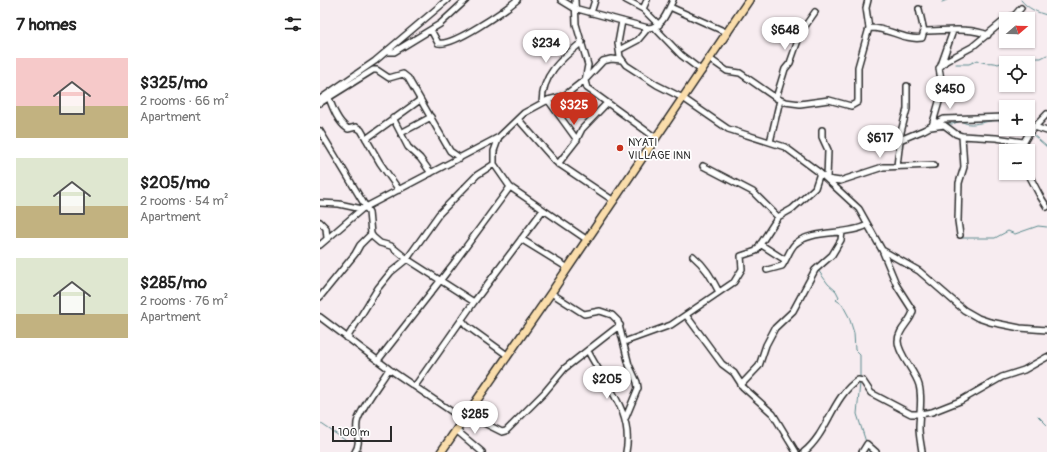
<!DOCTYPE html>
<meta charset="utf-8">
<style>
body{margin:0;font-family:Pangolin,sans-serif;background:#f6f6f6;color:#222;height:100vh;display:flex;flex-direction:column;font-size:15px;white-space:nowrap}
*{box-sizing:border-box;margin:0}
p{font-size:13px;color:#767676}
.icon{flex:none;width:22px;height:22px;fill:none;stroke:currentColor;stroke-width:2;stroke-linecap:round;stroke-linejoin:round}
.map{position:relative;flex:1;overflow:hidden}
.side{display:flex;flex-direction:column;background:#fff;width:320px}
.side>*{flex:none}
.needle{width:26px;rotate:71deg}
.controls{position:absolute;left:679px;top:12px;display:grid;gap:8px}
.controls a{display:grid;place-items:center;width:36px;height:36px;border-radius:0px;background:#fff;box-shadow:0 1px 3px #0004;font-size:20px}
.scale{position:absolute;left:12px;bottom:10px;width:60px;box-sizing:border-box;padding-left:4px;border:2px solid #2b2b2b;border-top:0;font-size:11px;line-height:14px;white-space:nowrap;color:#2b2b2b;-webkit-text-stroke:3px #fff;paint-order:stroke}
.price{position:absolute;translate:-50% -34px;padding:0 9px;border-radius:14px;background:#fff;color:#222;font-size:13px;line-height:26px;filter:drop-shadow(0 1px 2px #0008)}
.price::after{content:'';position:absolute;left:50%;top:24px;width:12px;height:9px;margin-left:-6px;background:inherit;clip-path:polygon(0 0,100% 0,50% 100%)}
.price.current{background:#c8321e;color:#fff}
ul{padding:0;list-style:none}
li{display:flex;align-items:center;gap:12px;height:100px;padding:0 16px}
li span{display:grid;place-items:center;flex:none;width:112px;height:80px;border-radius:0px;color:#555}
li>.icon{margin-inline-start:auto}
span .icon{width:48px;height:48px;fill:#fffc;stroke-width:1}
li b{font-size:17px}
h2{display:flex;justify-content:space-between;align-items:center;height:48px;padding:0 16px;font-size:17px}
main{display:flex;flex:1;min-height:0}
.map>svg:first-child{display:block}
.lines{fill:none;stroke-linecap:round;stroke-linejoin:round}
.stream{stroke:#5a8a8d;stroke-width:1}
.minor-casing{stroke:#2b2b2b;stroke-width:8}
.highway-casing{stroke:#2b2b2b;stroke-width:10}
.minor{stroke:#fff;stroke-width:5}
.highway{stroke:#faddab;stroke-width:7}
.poi-dot{fill:#c8321e;stroke:#fff;stroke-width:1.5}
.labels{text-anchor:middle;dominant-baseline:central;stroke-width:3.5;stroke-linejoin:round;paint-order:stroke}
.poi-label{font-size:11px;fill:#2b2b2b;stroke:#fff;text-anchor:start}
</style>
<main>
<section class="side">
<h2>7 homes<svg class="icon" aria-label="filters" viewBox="0 0 24 24"><path d="M4 7h16M4 17h16"/><circle cx="9" cy="7" r="2"/><circle cx="15" cy="17" r="2"/></svg></h2>
<ul>
<li><span style="background:linear-gradient(#f6c9c9 60%,#c2b280 0)"><svg class="icon" aria-label="home" viewBox="0 0 24 24"><path d="M3 11l9-7 9 7M6 9v11h12V9"/></svg></span><div><b>$325/mo</b><p>2 rooms · 66 m²</p><p>Apartment</p></div></li>
<li><span style="background:linear-gradient(#dfe7d0 60%,#c2b280 0)"><svg class="icon" aria-label="home" viewBox="0 0 24 24"><path d="M3 11l9-7 9 7M6 9v11h12V9"/></svg></span><div><b>$205/mo</b><p>2 rooms · 54 m²</p><p>Apartment</p></div></li>
<li><span style="background:linear-gradient(#dfe7d0 70%,#c2b280 0)"><svg class="icon" aria-label="home" viewBox="0 0 24 24"><path d="M3 11l9-7 9 7M6 9v11h12V9"/></svg></span><div><b>$285/mo</b><p>2 rooms · 76 m²</p><p>Apartment</p></div></li>
</ul>
</section>
<div class="map">
<svg width="727" height="452" viewBox="0 0 727 452">
<rect width="100%" height="100%" fill="#f7ecf0"/>
<filter id="ink" filterUnits="userSpaceOnUse"><feTurbulence type="fractalNoise" baseFrequency=".025" numOctaves="2"/><feDisplacementMap in="SourceGraphic" scale="8" xChannelSelector="R" yChannelSelector="G"/><feConvolveMatrix kernelMatrix="1 2 1 2 8 2 1 2 1" color-interpolation-filters="sRGB"/></filter>
<g filter="url(#ink)">
<g class="lines">
<!-- stream -->
<path class="stream" d="M 701,0 C 707,8 718,13 727,15
M 622,2 L 627,0
M 636,64 L 649,64 L 658,60 C 664,65 671,61 678,64 L 683,62 L 686,64
M 708,64 L 716,58 L 721,58 L 727,55
M 622,123 L 632,124 L 641,121 C 654,130 672,115 686,123
M 702,129 L 708,132
M 711,133 L 727,147
M 641,238 L 675,238 L 688,231 L 695,234 L 718,226 L 727,227
M 498,270 L 508,284 L 516,291 L 519,297 L 516,300 L 522,304 L 529,317 L 534,333 L 535,350 L 540,355 L 540,378
M 540,383 L 537,414 L 546,442
M 718,416 L 727,425
M 0,423 L 25,440
M 547,447 L 549,452"/>
<!-- minor casing -->
<g class="minor-casing">
<path id="minor" d="M 241,0 L 254,8 L 328,28 C 343,27 347,12 353,0
M 255,0 L 256,24 L 268,65 L 265,81 L 267,88 L 336,138
M 306,0 L 323,9 L 339,25
M 548,0 L 546,8 L 549,28
M 350,7 L 408,33
M 323,9 L 327,0
M 271,13 L 275,0
M 686,19 L 695,15 L 701,8
M 302,21 L 298,43 L 300,57 L 306,65 L 337,85 L 363,98 L 408,129 L 465,147 L 500,173 L 539,209 L 562,250 L 599,271 L 644,310 L 658,318 L 670,322 L 700,328 L 727,330
M 335,28 L 361,55 L 382,71
M 111,30 L 118,43 C 133,47 185,10 197,0
M 604,31 C 625,31 649,27 668,35
M 299,50 L 318,40 L 328,28
M 66,52 L 74,52 L 120,24 L 146,0
M 390,59 L 407,71 L 420,73 L 456,98 L 465,102 L 480,104 L 509,100 L 531,106 L 538,102 L 538,67 L 549,28 C 568,27 584,41 602,38 L 604,31 L 599,9
M 621,65 L 633,31
M 9,98 C 13,109 18,122 28,129 L 36,127 L 41,130 L 60,163 L 79,190
M 456,98 L 465,69 L 470,63 L 481,32 L 495,12
M 0,99 L 55,61 L 127,0
M 228,100 L 257,140
M 0,103 L 53,70 L 57,70 L 69,78 L 83,74 L 88,78 L 130,151 L 140,158
M 222,103 C 222,75 241,59 262,42
M 73,118 L 88,147 L 100,158 L 111,173
M 198,119 L 236,162 L 294,201
M 708,125 L 727,131
M 612,126 L 621,95 L 622,86 L 619,68 L 626,61 L 652,47 L 686,19
M 611,127 L 624,125 L 636,134 L 642,136 L 676,138 L 703,142
M 502,130 L 502,137 L 508,150 L 507,179 L 520,181 L 563,167 L 614,165
M 0,131 L 49,212 L 51,234 L 53,237 L 60,243 L 71,246 L 87,259 L 154,302
M 81,133 L 111,117
M 46,139 L 100,100
M 580,140 L 604,130 L 624,119 L 686,117
M 450,142 L 460,100
M 699,151 L 709,133 L 727,114
M 238,164 L 256,141 L 262,129 L 287,103
M 383,166 L 433,192 L 458,217
M 577,166 L 581,132 L 587,109 L 587,86
M 708,173 L 720,196 L 727,207
M 0,203 L 19,204 L 42,209
M 0,222 L 6,228 L 7,238
M 640,235 L 638,221 L 639,183 L 644,167 L 642,136
M 201,239 L 248,268
M 266,239 L 190,187 L 174,164 L 174,151 L 179,137 L 204,113 L 228,100 L 244,96 L 267,78 L 283,61 L 291,59 L 302,60
M 440,244 L 465,260
M 0,245 L 42,209 L 179,137
M 562,250 L 577,286 L 593,311 C 591,322 578,329 578,341 C 578,354 595,371 599,385 C 603,400 599,413 599,428 C 599,436 601,444 602,452
M 373,256 C 386,267 391,277 399,292
M 447,270 L 462,266 C 467,259 469,250 475,244 C 491,229 527,236 547,225
M 231,293 L 264,314 L 280,311 L 292,315 L 298,321 L 309,365 L 317,382 L 318,388 L 306,417
M 0,297 L 35,254 L 40,245 L 51,234
M 366,315 L 402,364 L 414,373 L 423,387 L 453,414 L 476,452
M 0,317 L 69,369 L 144,420
M 142,320 L 147,326 L 187,355
M 27,338 L 58,288 L 71,272 L 87,259 L 119,214 L 157,175 L 174,164
M 304,342 L 351,325 L 414,282 L 422,269 L 421,256 L 436,251 L 458,217 L 472,209 L 495,188 L 500,173
M 268,351 C 285,385 314,411 306,452
M 59,359 L 134,263 L 190,187
M 421,385 L 439,366 L 446,345 L 455,328 L 473,311 L 495,270 L 512,255 L 521,240 L 522,232
M 95,386 L 154,302 L 223,210
M 149,412 L 158,420 L 182,432 L 186,431 L 224,393 L 245,368 L 300,325
M 136,430 L 162,452
M 35,452 C 43,440 33,431 38,419 C 45,402 59,385 69,369
M 484,452 C 508,433 512,397 538,380 L 543,381 L 551,393 L 591,414 L 600,414 L 612,412 L 640,401 L 682,377 L 704,370 L 727,357
M 542,452 L 547,444 L 556,452"/>
</g>
<!-- highway casing -->
<g class="highway-casing">
<path id="highway" d="M 121,452 L 231,293 L 429,0"/>
</g>
<!-- minor -->
<use href="#minor" class="minor"/>
<!-- highway -->
<use href="#highway" class="highway"/>
</g>
</g>
<!-- markers -->
<circle class="poi-dot" cx="300" cy="148" r="4"/>
<g class="labels">
<!-- poi labels -->
<g class="poi-label">
<text x="308" y="142">NYATI<tspan x="308" dy="13">VILLAGE INN</tspan></text>
</g>
</g>
</svg>
<div class="controls">
<a><svg class="needle" viewBox="-14 -14 28 28"><path d="M0-13l5 13h-10z" fill="#e53935"/><path d="M0 13l5-13h-10z" fill="#767676"/></svg></a>
<a><svg class="icon" aria-label="locate" viewBox="0 0 24 24"><circle cx="12" cy="12" r="6"/><path d="M12 2v4M12 18v4M2 12h4M18 12h4"/></svg></a>
<a>+</a>
<a>−</a>
</div>
<div class="scale">100 m</div>
<b class="price" style="left:465px;top:51px">$648</b>
<b class="price" style="left:226px;top:64px">$234</b>
<b class="price" style="left:630px;top:110px">$450</b>
<b class="price current" style="left:254px;top:126px">$325</b>
<b class="price" style="left:560px;top:159px">$617</b>
<b class="price" style="left:287px;top:400px">$205</b>
<b class="price" style="left:155px;top:435px">$285</b>
</div>
</main>
